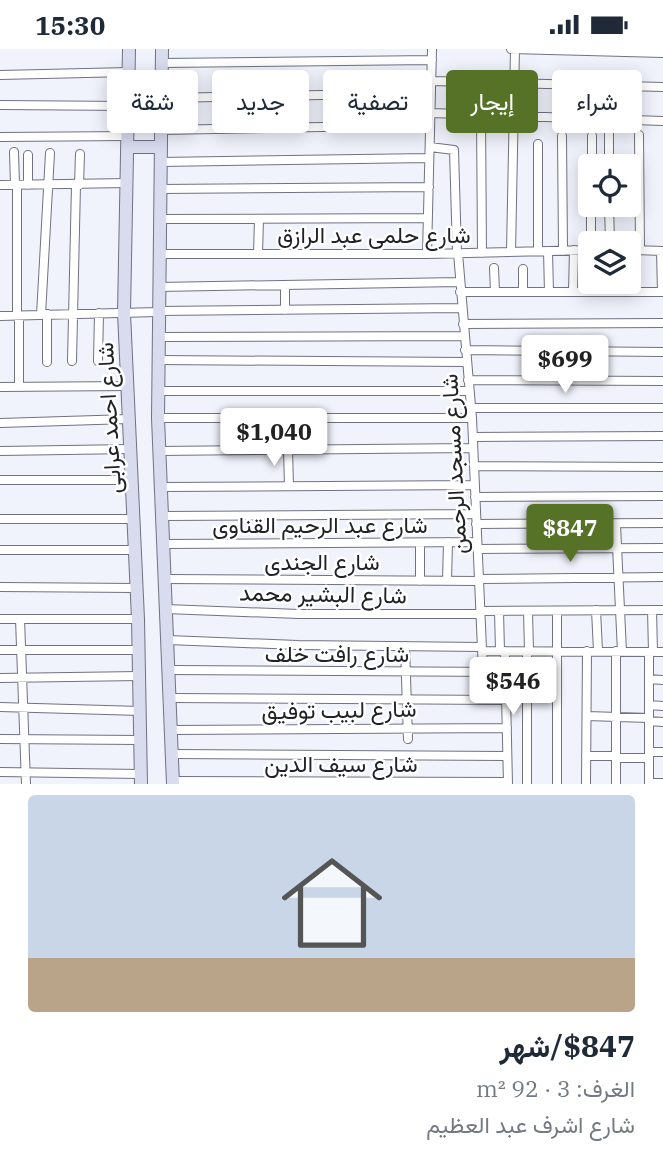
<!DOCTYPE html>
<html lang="ar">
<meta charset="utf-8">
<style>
body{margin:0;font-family:"IBM Plex Serif",Vazirmatn,serif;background:#f2f2f3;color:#1f2937;direction:rtl;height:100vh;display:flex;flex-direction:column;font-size:26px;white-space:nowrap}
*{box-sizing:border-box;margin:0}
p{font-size:23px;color:#747a83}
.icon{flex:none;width:38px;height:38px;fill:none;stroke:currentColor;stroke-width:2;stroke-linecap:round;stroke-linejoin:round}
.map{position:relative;height:735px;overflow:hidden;direction:ltr}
.side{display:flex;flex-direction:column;background:#fff;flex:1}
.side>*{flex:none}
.banner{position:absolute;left:21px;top:21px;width:621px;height:63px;direction:rtl;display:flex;gap:14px}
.fabs{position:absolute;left:578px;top:105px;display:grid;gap:14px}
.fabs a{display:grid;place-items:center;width:63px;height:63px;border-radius:7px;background:#fff;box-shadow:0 4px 18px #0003;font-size:35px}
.price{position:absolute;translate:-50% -60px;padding:0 16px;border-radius:7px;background:#fff;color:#222;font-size:23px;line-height:46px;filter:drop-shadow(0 2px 4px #0008)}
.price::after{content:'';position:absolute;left:50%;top:42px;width:21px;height:16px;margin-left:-10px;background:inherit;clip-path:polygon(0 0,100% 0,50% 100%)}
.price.active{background:#567227;color:#fff}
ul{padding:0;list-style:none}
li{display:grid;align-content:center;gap:14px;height:371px;padding:0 28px}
li span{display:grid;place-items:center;height:217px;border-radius:7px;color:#555}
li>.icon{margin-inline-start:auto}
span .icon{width:126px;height:126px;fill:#fffc;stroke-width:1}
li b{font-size:30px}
.chip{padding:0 24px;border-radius:7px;background:#fff;box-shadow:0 4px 18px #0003;font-size:24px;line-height:63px}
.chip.active{background:#567227;color:#fff}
.status{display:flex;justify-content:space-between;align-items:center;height:49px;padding:0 35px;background:#fff;direction:ltr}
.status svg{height:19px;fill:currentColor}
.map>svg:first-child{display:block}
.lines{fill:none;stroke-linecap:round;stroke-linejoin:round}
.street-casing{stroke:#707281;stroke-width:10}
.secondary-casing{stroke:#707281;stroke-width:14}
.street{stroke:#fff;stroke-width:8}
.secondary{stroke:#d9dbef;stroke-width:12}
.labels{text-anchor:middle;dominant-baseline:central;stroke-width:5;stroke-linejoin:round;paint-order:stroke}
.street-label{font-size:23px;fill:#212228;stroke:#fff}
</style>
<div class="status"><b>15:30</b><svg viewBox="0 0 49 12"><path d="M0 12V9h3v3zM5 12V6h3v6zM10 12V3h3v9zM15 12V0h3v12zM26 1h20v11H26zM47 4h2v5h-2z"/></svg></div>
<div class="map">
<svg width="663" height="735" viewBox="0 0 663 735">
<rect width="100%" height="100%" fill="#f0f2fc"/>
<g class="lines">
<!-- street casing -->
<g class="street-casing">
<path id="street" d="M 511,0 L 663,4
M 162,14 L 432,11
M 0,26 L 129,23
M 431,32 L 663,38
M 163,49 L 431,44
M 0,56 L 129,57
M 431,64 L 663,72
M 481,66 L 482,204
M 609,70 L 609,117
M 161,81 L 430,76
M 639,86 L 640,201
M 562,87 L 563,202
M 0,88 L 129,87
M 430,98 L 454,101 L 457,204
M 14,103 L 15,136
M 28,106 L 28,136
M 160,113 L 429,109
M 592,117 L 592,87
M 0,136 L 128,134
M 79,136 L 80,105
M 160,140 L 429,138
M 609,156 L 610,194
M 159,170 L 428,169
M 591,194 L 591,156
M 630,201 L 631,243
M 635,201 L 663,202
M 538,202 L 538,95
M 548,202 L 549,243
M 661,202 L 662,243
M 511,203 L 515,0
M 458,204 L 472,369 L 483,623
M 158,205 L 427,205 L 590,201
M 258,205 L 259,170
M 427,205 L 432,0
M 494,219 L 495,243
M 523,220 L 523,243
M 158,238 L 459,233
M 460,243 L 663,243
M 573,243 L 574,201
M 285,261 L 285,236
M 158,262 L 461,259
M 47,265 L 47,313
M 17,266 L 17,136
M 19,266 L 19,338
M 41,266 L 50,104
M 0,267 L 158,263
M 463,275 L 663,274
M 158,288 L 464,287
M 465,301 L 663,303
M 158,311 L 466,313
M 72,312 L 76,136
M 98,312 L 99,264
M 468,331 L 663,332
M 0,338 L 128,337
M 158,342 L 469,342
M 471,359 L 663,359
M 158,369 L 472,369
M 0,374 L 129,370
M 473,388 L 663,387
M 288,401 L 289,437
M 0,402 L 131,400
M 159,402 L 473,399
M 474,417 L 663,418
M 0,431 L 132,431
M 161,438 L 475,436
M 475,448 L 663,447
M 162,467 L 476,465
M 0,470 L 133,470
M 476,475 L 663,474
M 616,476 L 622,603
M 164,495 L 476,493
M 477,500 L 663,499
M 0,501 L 134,501
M 165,530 L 478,532
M 478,530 L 663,528
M 420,532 L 420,494
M 447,532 L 448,493
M 0,538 L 137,539
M 166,560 L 299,565 L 480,565
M 596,561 L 598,602
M 652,561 L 653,603
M 480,562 L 663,561
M 499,562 L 500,602
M 528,562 L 529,602
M 557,562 L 557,735
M 0,570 L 138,570
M 20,570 L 26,735
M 168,591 L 298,596 L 482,598
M 405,597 L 408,690
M 0,601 L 139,601
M 482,602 L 663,603
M 505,602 L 508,735
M 527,602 L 527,735
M 616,602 L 616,735
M 649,603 L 649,735
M 169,621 L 506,623
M 0,629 L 140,627
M 649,630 L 663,631
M 170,649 L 506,651
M 649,656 L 663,657
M 0,658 L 141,662
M 587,667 L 649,669
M 649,672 L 663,673
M 172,681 L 507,679
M 0,690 L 141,691
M 649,703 L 663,703
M 172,705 L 507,707
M 586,707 L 616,707
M 616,709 L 649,709
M 0,723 L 141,725
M 173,732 L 508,733
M 649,734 L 663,734
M 586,735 L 587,602"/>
</g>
<!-- secondary casing -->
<g class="secondary-casing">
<path id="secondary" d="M 129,0 L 124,264 L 138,570 L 141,735
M 162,0 L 158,369 L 173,735
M 129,98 L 161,98"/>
</g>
<!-- street -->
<use href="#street" class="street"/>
<!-- secondary -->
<use href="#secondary" class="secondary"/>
</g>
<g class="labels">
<!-- street labels -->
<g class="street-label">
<text x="374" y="185">شارع حلمى عبد الرازق</text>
<text transform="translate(108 369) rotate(-93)">شارع احمد عرابى</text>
<text transform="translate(453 415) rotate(-93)">شارع مسجد الرحمن</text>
<text x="320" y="475">شارع عبد الرحيم القناوى</text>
<text x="322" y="512">شارع الجندى</text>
<text transform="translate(323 544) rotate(1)">شارع البشير محمد</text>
<text x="337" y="604">شارع رافت خلف</text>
<text transform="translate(339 660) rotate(-1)">شارع لبيب توفيق</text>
<text x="341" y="714">شارع سيف الدين</text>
</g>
</g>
</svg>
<div class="fabs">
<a><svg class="icon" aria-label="locate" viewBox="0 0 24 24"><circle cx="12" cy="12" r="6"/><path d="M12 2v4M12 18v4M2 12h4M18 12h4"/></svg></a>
<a><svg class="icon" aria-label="layers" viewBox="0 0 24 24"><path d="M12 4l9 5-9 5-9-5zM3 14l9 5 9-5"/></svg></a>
</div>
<b class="price" style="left:565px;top:346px">$699</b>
<b class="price" style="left:274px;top:419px">$1,040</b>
<b class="price active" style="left:570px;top:515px">$847</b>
<b class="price" style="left:513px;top:668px">$546</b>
<div class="banner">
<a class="chip">شراء</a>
<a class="chip active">إيجار</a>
<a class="chip">تصفية</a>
<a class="chip">جديد</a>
<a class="chip">شقة</a>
</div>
</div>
<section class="side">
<ul>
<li><span style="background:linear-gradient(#c9d6e8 75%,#b9a48a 0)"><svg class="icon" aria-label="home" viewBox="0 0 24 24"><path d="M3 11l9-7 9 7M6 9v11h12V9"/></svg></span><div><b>$847/شهر</b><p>الغرف: 3 · 92 m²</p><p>شارع اشرف عبد العظيم</p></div></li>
</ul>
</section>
